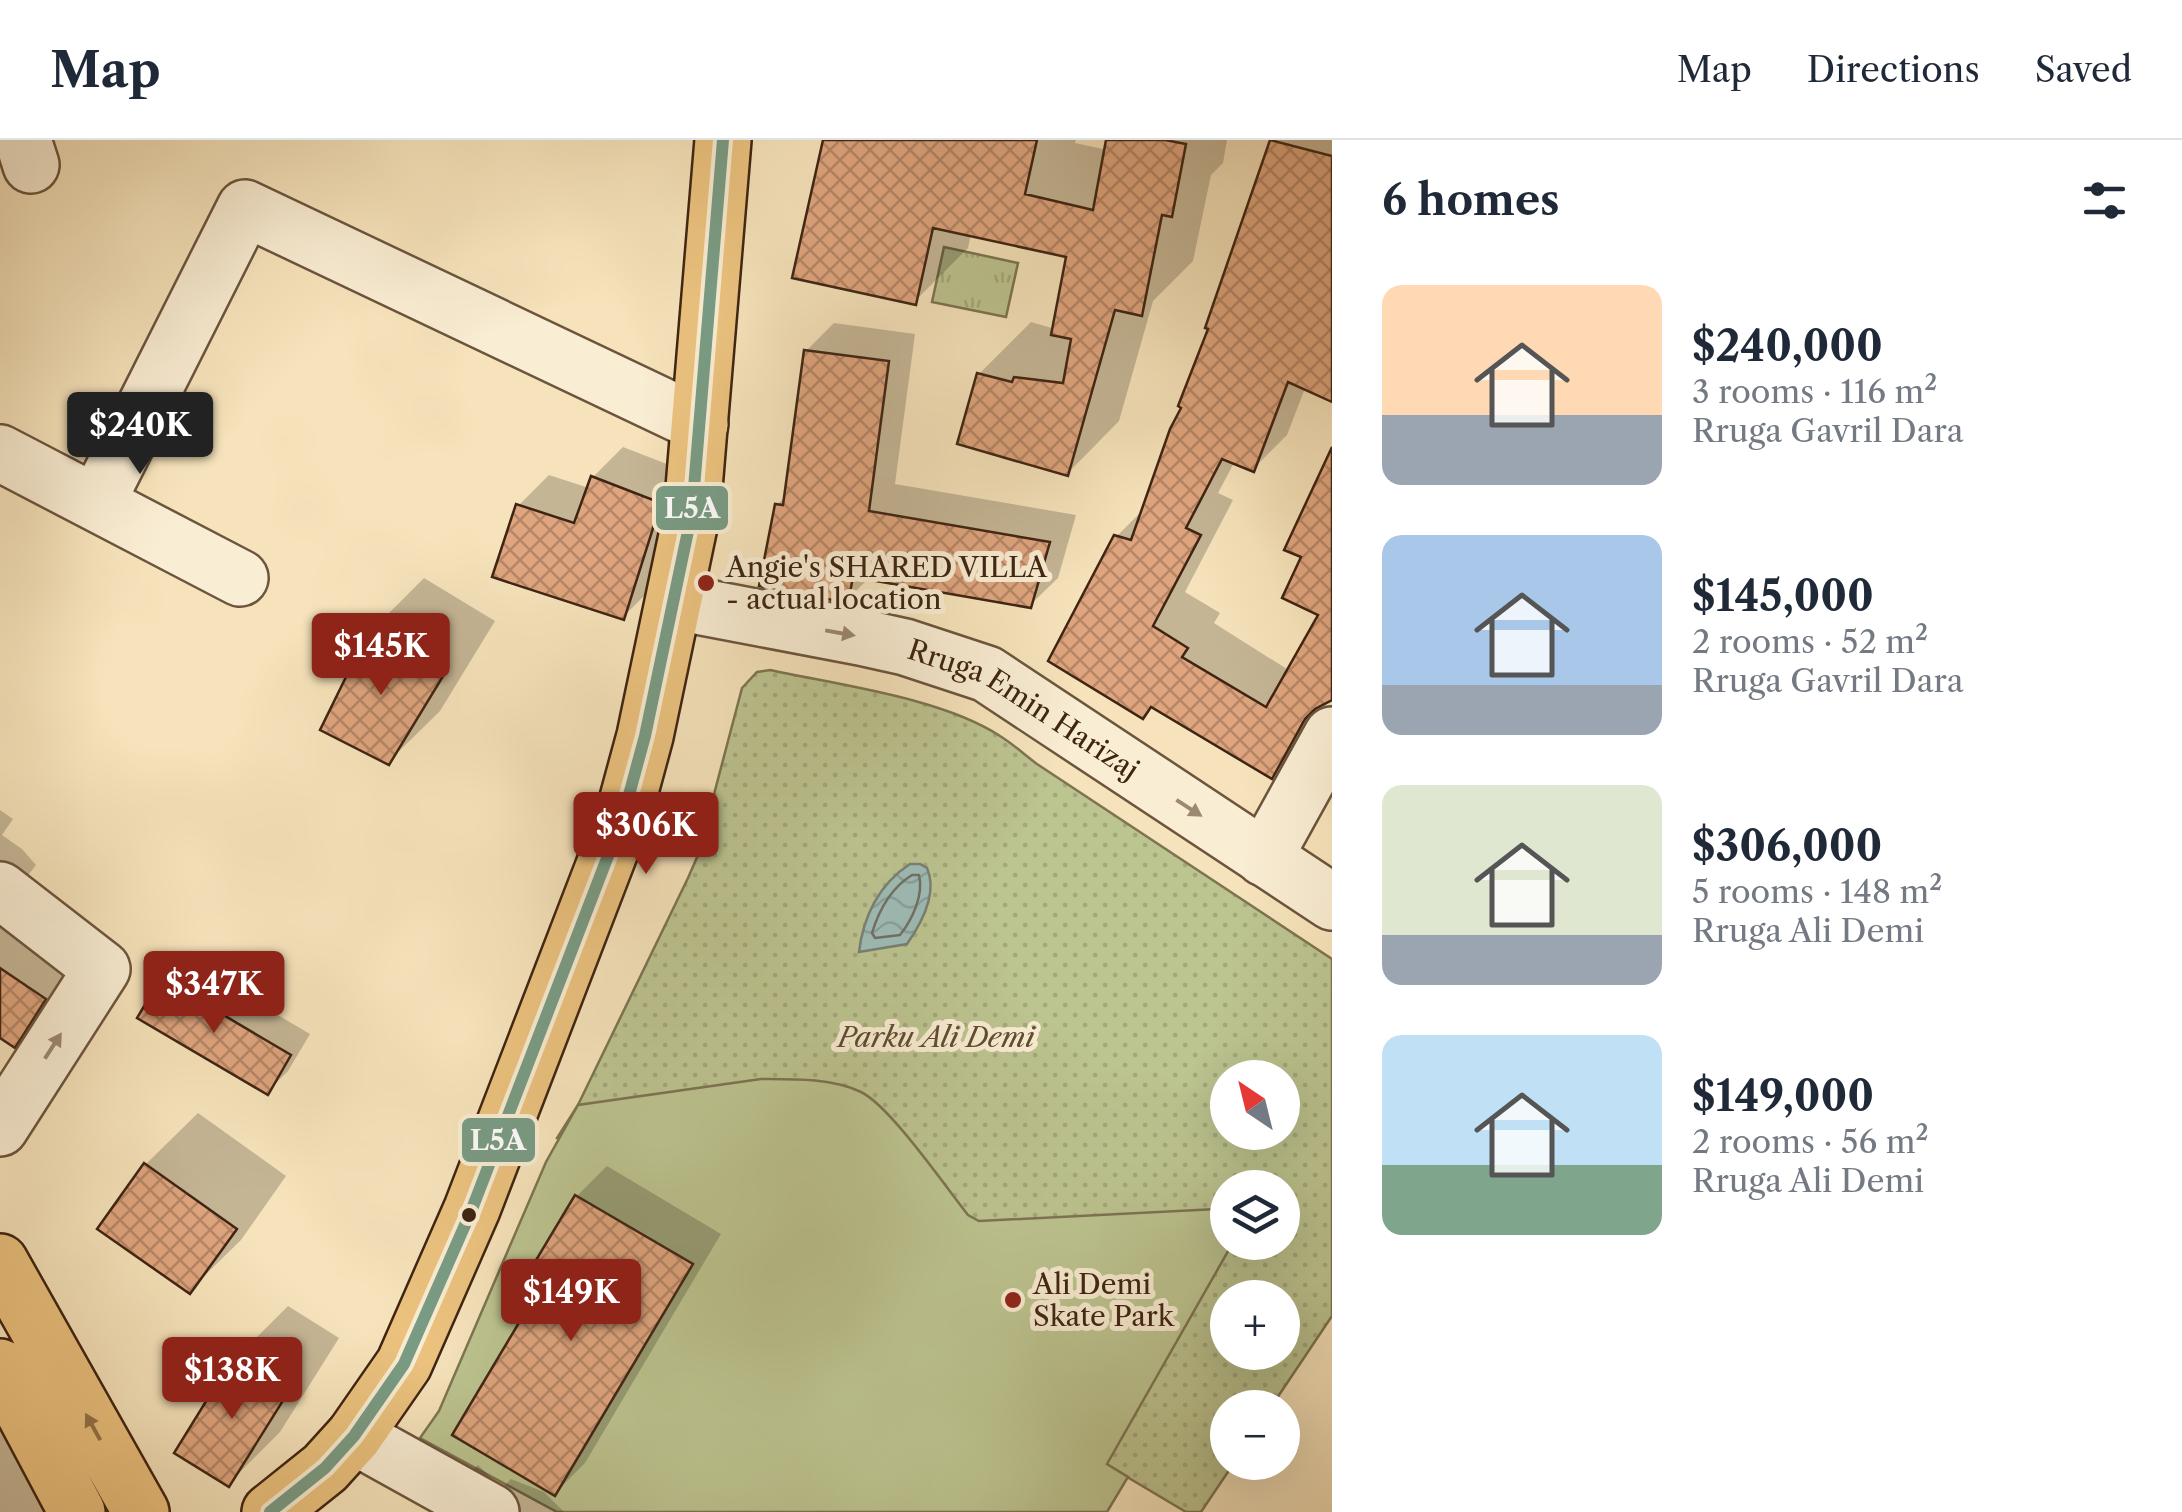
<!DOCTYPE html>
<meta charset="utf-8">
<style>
body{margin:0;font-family:"Libre Caslon Text",serif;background:#f6f6f7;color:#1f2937;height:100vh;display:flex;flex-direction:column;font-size:38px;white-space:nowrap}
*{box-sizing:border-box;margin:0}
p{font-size:32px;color:#747a83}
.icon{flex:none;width:55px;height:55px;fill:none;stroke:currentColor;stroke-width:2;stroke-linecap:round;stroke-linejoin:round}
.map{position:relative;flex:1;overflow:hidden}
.panel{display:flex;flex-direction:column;background:#fff;width:850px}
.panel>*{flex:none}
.needle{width:65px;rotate:325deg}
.tools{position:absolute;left:1210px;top:920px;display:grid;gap:20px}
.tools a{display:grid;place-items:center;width:90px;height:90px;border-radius:50%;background:#fff;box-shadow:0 10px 40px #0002;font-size:50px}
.price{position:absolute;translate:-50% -85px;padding:0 22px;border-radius:10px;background:#8f2418;color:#fff;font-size:32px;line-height:65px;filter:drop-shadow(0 2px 5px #0008)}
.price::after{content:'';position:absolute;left:50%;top:60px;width:30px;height:22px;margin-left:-15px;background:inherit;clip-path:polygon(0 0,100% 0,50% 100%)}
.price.active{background:#222;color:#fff}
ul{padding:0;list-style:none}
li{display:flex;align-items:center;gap:30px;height:250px;padding:0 50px}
li span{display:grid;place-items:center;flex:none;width:280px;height:200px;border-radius:20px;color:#555}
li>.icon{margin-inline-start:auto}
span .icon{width:120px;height:120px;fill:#fffc;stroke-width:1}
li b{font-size:42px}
h2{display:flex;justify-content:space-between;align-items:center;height:120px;padding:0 50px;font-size:42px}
header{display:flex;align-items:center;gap:60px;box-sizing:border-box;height:140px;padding:0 50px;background:#fff;border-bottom:2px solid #e0e1e3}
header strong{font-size:48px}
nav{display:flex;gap:55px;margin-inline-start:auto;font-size:35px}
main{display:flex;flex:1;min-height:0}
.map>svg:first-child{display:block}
.grass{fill:url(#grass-tufts);stroke:#7d7452;stroke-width:2.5}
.park{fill:url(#park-dots);stroke:#7d7452;stroke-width:2.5;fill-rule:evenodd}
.garden{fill:#bcc490;stroke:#7d7452;stroke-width:2.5}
.water{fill:url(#water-waves);stroke:#788075;stroke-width:2.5}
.shadow{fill:#0003}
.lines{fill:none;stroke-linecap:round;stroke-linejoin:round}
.shore{stroke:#6e7065;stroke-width:2.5}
.building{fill:url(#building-cross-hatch);stroke:#3e2413;stroke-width:2.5}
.minor-casing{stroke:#6c543d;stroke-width:60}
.major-casing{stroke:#3e2413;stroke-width:60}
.minor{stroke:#f9edd3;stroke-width:55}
.major{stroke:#ebc27e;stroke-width:55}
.bus-1-casing{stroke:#f9edd3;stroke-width:20}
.bus-1{stroke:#799c85;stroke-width:12}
.oneway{fill:#9c8873}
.oneway2{fill:#947348}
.poi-dot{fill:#8f2418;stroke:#f9edd3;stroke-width:4}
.bus-dot{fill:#3e2413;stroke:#f9edd3;stroke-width:4}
.labels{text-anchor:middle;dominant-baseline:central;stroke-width:10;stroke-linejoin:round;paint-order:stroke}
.poi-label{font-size:28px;fill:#3e2413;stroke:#f9edd3;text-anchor:start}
.street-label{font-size:28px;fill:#3e2413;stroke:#f9edd3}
.park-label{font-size:28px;font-style:italic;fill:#5e4c32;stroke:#f9edd3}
.line-badge{stroke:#f9edd3;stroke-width:4}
.badge-label{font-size:28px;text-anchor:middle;font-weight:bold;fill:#fff}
</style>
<header>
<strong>Map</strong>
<nav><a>Map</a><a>Directions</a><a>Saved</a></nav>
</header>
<main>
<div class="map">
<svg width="1332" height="1372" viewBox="0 0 1332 1372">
<defs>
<pattern id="grass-tufts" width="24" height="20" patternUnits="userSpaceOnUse" patternTransform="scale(2.5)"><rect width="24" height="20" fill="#bcc490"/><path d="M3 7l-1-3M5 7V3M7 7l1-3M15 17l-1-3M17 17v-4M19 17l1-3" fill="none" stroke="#a3a87b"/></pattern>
<pattern id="park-dots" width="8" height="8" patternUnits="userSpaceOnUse" patternTransform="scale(2.5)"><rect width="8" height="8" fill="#bcc490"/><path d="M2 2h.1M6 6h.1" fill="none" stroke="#a3a87b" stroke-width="1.8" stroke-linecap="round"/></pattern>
<pattern id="water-waves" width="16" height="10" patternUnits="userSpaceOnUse" patternTransform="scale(2.5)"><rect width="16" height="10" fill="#9ebdb7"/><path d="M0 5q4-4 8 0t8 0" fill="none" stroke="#89a29c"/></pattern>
<pattern id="building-cross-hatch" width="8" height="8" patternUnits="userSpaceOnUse" patternTransform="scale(2.5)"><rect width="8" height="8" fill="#dfa57e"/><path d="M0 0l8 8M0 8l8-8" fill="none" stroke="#b68666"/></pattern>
</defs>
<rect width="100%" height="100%" fill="#f6e3bb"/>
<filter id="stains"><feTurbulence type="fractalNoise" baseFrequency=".002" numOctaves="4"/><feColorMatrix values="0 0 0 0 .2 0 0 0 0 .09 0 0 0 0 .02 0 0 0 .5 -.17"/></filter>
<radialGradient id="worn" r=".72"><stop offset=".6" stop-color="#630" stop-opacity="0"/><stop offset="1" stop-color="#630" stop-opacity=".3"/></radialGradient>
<!-- grass -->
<path class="grass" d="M 944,107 L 1018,123 L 1006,177 L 932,162 Z"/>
<!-- park -->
<path class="park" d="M 770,530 C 839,545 942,558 1000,596 C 1013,604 1025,615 1037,624 L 1332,819 L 1332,1176 L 1271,1267 L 1228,1268 L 1228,1322 L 1234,1323 L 1201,1372 L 1186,1372 L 557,998 L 578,965 L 688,738 L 698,715 L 742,548 L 757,532 ZM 1228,938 L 1282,938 L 1282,992 L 1228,992 ZM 1228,1048 L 1282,1048 L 1282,1102 L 1228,1102 ZM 1228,1158 L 1282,1158 L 1282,1212 L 1228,1212 Z"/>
<!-- garden -->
<path class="garden" d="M 761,939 C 792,939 832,938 861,952 C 890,966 945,1046 968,1075 L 979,1081 L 1217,1069 L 1227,1073 L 1228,1102 L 1233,1103 L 1231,1106 L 1107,1324 L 1128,1337 L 1107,1372 L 557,1372 L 420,1298 L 439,1271 L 546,1022 L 578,965 Z"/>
<!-- water -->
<path class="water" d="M 910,724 L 920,724 L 927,728 C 938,753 921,784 907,804 L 859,812 C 863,777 879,744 910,724 Z"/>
<!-- shadow -->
<path class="shadow" d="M 825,0 L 1076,0 L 1075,3 L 1107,10 L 1109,0 L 1227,0 L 1223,23 L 1211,35 L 1193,121 L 1153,161 L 1119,281 L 1068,333 L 979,234 L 1031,182 L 1055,189 L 1069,115 L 971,94 L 968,108 L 916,160 Z
M 1274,0 L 1332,0 L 1332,205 L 1314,225 L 1287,295 L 1253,329 L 1235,321 L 1218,353 L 1233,360 L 1185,452 L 1220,473 L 1214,483 L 1290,531 L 1324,475 L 1304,415 L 1332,313 L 1331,556 L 1305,602 L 1271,636 L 1153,566 L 1143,576 L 1116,397 L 1145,368 L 1185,266 Z
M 834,183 L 915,194 L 895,344 L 1076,375 L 1058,438 L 1030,465 L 870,437 L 847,460 L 777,365 L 787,355 L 806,211 Z
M 623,307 L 690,333 L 653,447 L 623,477 L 519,365 L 549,335 L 589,348 L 593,337 Z
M 424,438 L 495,481 L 440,571 L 388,622 L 372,490 Z
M 0,670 L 13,679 L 2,695 L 22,709 L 36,725 L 26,738 L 84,777 L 74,792 L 66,853 L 14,904 L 0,895 Z
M 183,819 L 310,894 L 288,931 L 267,952 L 163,840 Z
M 198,973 L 286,1036 L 241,1100 L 189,1151 L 101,1088 L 146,1024 Z
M 607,1026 L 721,1094 L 585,1323 L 555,1353 L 526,1175 L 577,1056 Z
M 288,1166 L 339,1198 L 280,1292 L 228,1344 L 236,1218 Z
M 0,1223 L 83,1372 L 0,1372 Z
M 478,1325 L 502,1348 L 511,1339 L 544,1352 L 564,1372 L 431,1372 Z"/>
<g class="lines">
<!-- shore -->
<path class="shore" d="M 912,735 L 919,735 C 924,755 912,780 900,795 L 875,798 L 872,793 C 879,770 891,748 912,735 Z"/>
</g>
<!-- building -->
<path class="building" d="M 823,0 L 1037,0 L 1025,54 L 1093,70 L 1106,0 L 1165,0 L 1186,4 L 1172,77 L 1162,75 L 1142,176 L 1115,170 L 1068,336 L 957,304 L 977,233 L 1012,242 L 1014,237 L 1063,243 L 1071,199 L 1051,195 L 1066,117 L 933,88 L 916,165 L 792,138 Z
M 1270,0 L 1332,16 L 1332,262 L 1288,242 L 1254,332 L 1222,319 L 1186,388 L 1201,395 L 1153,486 L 1188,508 L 1182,517 L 1266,567 L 1318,475 L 1282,458 L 1301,417 L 1284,410 L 1332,307 L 1332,560 L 1315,569 L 1305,579 L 1272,639 L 1151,567 L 1143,579 L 1048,521 L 1114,395 L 1131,400 L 1170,289 L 1181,268 L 1178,266 L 1208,189 L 1205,188 Z
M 804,210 L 889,221 L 869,371 L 1050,402 L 1031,468 L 853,437 L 848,463 L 759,446 L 775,364 L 783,365 Z
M 591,336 L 661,363 L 624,480 L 492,437 L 516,364 L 574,383 Z
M 370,488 L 445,533 L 389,625 L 320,590 Z
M 0,828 L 46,859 L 15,908 L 0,898 Z
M 161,838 L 291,915 L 268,955 L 137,878 Z
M 144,1023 L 237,1089 L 190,1154 L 97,1089 Z
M 575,1055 L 693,1124 L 555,1356 L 452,1295 L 523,1176 L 508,1167 Z
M 234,1216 L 289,1251 L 229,1347 L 174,1313 Z"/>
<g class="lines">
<!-- minor casing -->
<g class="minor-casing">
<g id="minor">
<path d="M 23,0 L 31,25"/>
<path d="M 0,313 L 240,438"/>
<path d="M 97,362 L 245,68 L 700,284"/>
<path id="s1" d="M 676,462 L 860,497 L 905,507 L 987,534 L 1332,762"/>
<path d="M 1264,718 L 1332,595"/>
<path d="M 0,750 L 102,829 L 0,988"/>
<path d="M 354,1296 L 491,1372"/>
</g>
</g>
<!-- major casing -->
<g class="major-casing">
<path id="major" d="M 0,1122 L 141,1372
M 0,1227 L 77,1372
M 270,1372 L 325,1328 L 354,1296 L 404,1224 L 472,1069 L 623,677 L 645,596 L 692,372 L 723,0"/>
</g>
<!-- minor -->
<use href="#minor" class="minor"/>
<!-- major -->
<use href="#major" class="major"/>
<!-- bus-1 casing -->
<g class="bus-1-casing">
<path id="bus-1" d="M 270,1372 L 325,1328 L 354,1296 L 404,1224 L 472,1069 L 623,677 L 645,596 L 692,372 L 723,0"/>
</g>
<!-- bus-1 -->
<use href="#bus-1" class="bus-1"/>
</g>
<!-- one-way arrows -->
<defs><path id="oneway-solid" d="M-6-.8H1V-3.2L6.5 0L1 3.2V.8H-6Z" transform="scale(2.5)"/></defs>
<g class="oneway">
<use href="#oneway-solid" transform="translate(840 493) rotate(10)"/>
<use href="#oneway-solid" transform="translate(1189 668) rotate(33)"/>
<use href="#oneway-solid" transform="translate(53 906) rotate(-57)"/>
</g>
<use class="oneway2" href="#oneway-solid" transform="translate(93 1287) rotate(-119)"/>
<!-- markers -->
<g class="poi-dot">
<circle cx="706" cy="443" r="10"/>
<circle cx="1013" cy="1160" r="10"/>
</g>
<circle class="bus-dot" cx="469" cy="1075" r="9"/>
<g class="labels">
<!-- poi labels -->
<g class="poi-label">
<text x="726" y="427">Angie's SHARED VILLA<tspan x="726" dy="32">- actual location</tspan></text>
<text x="1033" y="1144">Ali Demi<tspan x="1033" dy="32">Skate Park</tspan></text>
</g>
<!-- street labels -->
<g class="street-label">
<text stroke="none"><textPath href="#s1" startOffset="368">Rruga Emin Harizaj</textPath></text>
</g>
<!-- park labels -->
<g class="park-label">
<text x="936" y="897">Parku Ali Demi</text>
</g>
</g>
<g class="line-badge">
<rect x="654" y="344" width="76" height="48" rx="10" fill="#799c85"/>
<rect x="460" y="976" width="77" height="48" rx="10" fill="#799c85"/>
</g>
<g class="badge-label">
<text x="692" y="378">L5A</text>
<text x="498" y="1010">L5A</text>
</g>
<rect width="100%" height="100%" filter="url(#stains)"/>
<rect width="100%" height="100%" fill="url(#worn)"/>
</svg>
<div class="tools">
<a><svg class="needle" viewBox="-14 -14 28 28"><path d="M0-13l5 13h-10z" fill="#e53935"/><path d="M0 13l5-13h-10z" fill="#747a83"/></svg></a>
<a><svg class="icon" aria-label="layers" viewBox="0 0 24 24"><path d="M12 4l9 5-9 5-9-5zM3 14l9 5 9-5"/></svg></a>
<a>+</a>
<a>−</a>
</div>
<b class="price active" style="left:140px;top:337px">$240K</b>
<b class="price" style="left:381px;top:558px">$145K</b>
<b class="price" style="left:646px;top:737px">$306K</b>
<b class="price" style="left:214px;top:896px">$347K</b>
<b class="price" style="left:571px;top:1204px">$149K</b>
<b class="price" style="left:232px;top:1282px">$138K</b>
</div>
<section class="panel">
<h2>6 homes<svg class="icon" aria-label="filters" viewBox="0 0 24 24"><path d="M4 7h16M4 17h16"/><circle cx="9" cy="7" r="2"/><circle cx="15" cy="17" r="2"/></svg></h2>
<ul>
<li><span style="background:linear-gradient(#ffd9b3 65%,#9aa5b1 0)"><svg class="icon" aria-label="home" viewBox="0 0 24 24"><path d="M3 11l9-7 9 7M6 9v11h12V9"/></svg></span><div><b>$240,000</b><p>3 rooms · 116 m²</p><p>Rruga Gavril Dara</p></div></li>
<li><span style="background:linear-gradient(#a9c7e8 75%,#9aa5b1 0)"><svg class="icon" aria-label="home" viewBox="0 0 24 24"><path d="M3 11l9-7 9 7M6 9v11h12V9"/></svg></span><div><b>$145,000</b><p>2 rooms · 52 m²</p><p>Rruga Gavril Dara</p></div></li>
<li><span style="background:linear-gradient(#dfe7d0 75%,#9aa5b1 0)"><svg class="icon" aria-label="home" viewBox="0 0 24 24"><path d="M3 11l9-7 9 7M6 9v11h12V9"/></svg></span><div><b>$306,000</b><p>5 rooms · 148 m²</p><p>Rruga Ali Demi</p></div></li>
<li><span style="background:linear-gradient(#bfe0f5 65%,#7fa58c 0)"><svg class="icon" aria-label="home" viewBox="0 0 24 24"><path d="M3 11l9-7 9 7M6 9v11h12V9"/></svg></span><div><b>$149,000</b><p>2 rooms · 56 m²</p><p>Rruga Ali Demi</p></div></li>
</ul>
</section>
</main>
